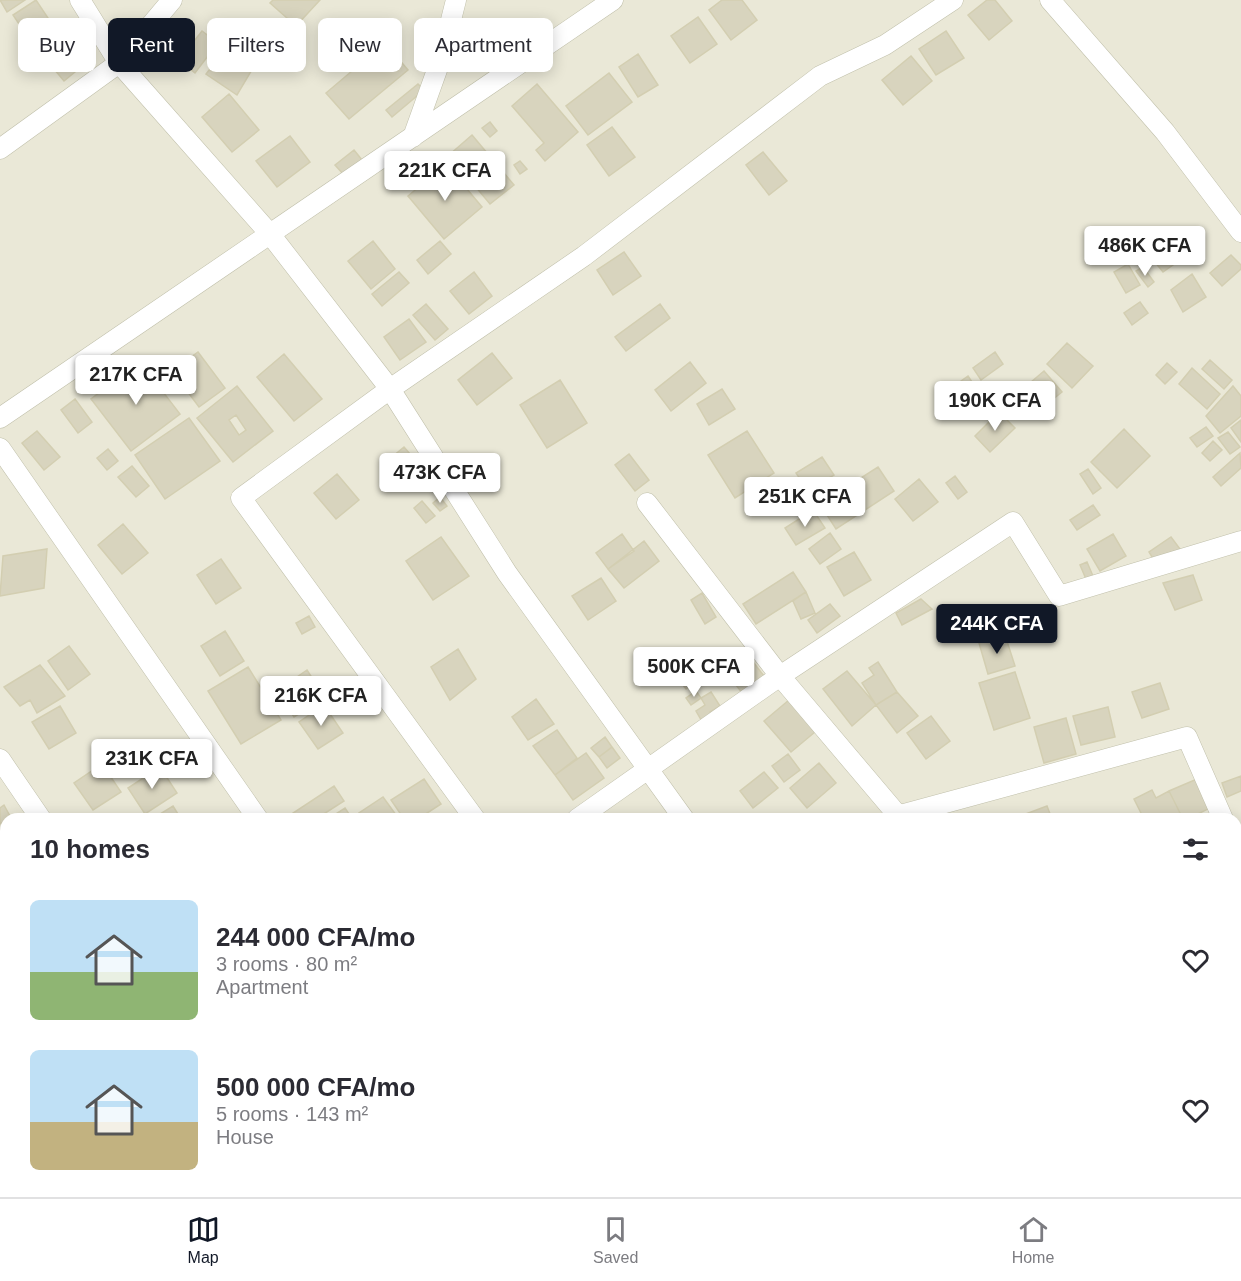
<!DOCTYPE html>
<meta charset="utf-8">
<style>
body{margin:0;font-family:Arial,sans-serif;background:#f2f2f3;color:#2b2b33;height:100vh;display:flex;flex-direction:column;font-size:22px;white-space:nowrap}
*{box-sizing:border-box;margin:0}
p{font-size:20px;color:#7c7c81}
.icon{flex:none;width:33px;height:33px;fill:none;stroke:currentColor;stroke-width:2;stroke-linecap:round;stroke-linejoin:round}
.map{position:relative;flex:1;overflow:hidden}
.side{position:absolute;left:0px;top:813px;width:1242px;height:384px;display:flex;flex-direction:column;background:#fff;border-radius:18px 18px 0 0;box-shadow:0 3px 15px #0003}
.side>*{flex:none}
.top-card{position:absolute;left:18px;top:18px;width:600px;height:54px;display:flex;gap:12px}
.price{position:absolute;translate:-50% -51px;padding:0 14px;border-radius:6px;background:#fff;color:#222;font-size:20px;line-height:39px;filter:drop-shadow(0 2px 3px #0008)}
.price::after{content:'';position:absolute;left:50%;top:36px;width:18px;height:14px;margin-left:-9px;background:inherit;clip-path:polygon(0 0,100% 0,50% 100%)}
.price.active{background:#111827;color:#fff}
ul{padding:0;list-style:none}
li{display:flex;align-items:center;gap:18px;height:150px;padding:0 30px}
li span{display:grid;place-items:center;flex:none;width:168px;height:120px;border-radius:9px;color:#555}
li>.icon{margin-inline-start:auto}
span .icon{width:72px;height:72px;fill:#fffc;stroke-width:1}
li b{font-size:26px}
h2{display:flex;justify-content:space-between;align-items:center;height:72px;padding:0 30px;font-size:26px}
.tag{padding:0 21px;border-radius:9px;background:#fff;box-shadow:0 3px 15px #0003;font-size:21px;line-height:54px}
.tag.active{background:#111827;color:#fff}
.dock{display:flex;justify-content:space-around;align-items:center;height:84px;border-top:2px solid #e1e1e2;background:#fff;font-size:16px;color:#7c7c81}
.dock a{display:grid;justify-items:center;gap:3px}
.dock .active{color:#111827}
.map>svg:first-child{display:block}
.residential{fill:#eae8d7;fill-rule:evenodd}
.building{fill:#d8d4be;stroke:#d3ceb1;stroke-width:1.5;fill-rule:evenodd}
.lines{fill:none;stroke-linecap:round;stroke-linejoin:round}
.street-casing{stroke:#c1c0ab;stroke-width:21}
.street{stroke:#fff;stroke-width:20}
</style>
<div class="map">
<svg width="1241" height="1197" viewBox="0 0 1241 1197">
<rect width="100%" height="100%" fill="#f5f5e9"/>
<!-- residential -->
<path class="residential" d="M 0,0 L 1241,0 L 1241,1197 L 0,1197 ZM 6,819 L 1236,819 L 1236,1191 L 6,1191 Z"/>
<!-- building -->
<path class="building" d="M 0,0 L 25,0 L 7,12 Z
M 36,0 L 60,36 L 37,51 L 13,15 Z
M 273,0 L 320,0 L 296,26 L 270,3 Z
M 722,0 L 742,0 L 757,20 L 731,40 L 709,10 Z
M 987,0 L 995,0 L 1012,21 L 989,40 L 968,15 Z
M 698,17 L 717,44 L 690,63 L 671,36 Z
M 202,31 L 218,43 L 195,73 L 179,60 Z
M 946,31 L 964,58 L 936,75 L 919,49 Z
M 71,34 L 92,58 L 64,81 L 44,57 Z
M 385,43 L 408,70 L 349,119 L 326,93 Z
M 224,51 L 253,68 L 237,95 L 206,74 Z
M 638,54 L 658,85 L 638,97 L 619,67 Z
M 911,56 L 932,81 L 903,105 L 882,80 Z
M 609,73 L 632,102 L 588,135 L 566,106 Z
M 418,84 L 424,90 L 392,117 L 386,110 Z
M 537,84 L 578,132 L 545,161 L 536,150 L 544,143 L 512,106 Z
M 229,94 L 259,130 L 232,152 L 202,117 Z
M 490,122 L 497,131 L 490,137 L 482,128 Z
M 612,127 L 635,157 L 609,176 L 587,145 Z
M 472,135 L 514,185 L 490,204 L 449,155 Z
M 290,136 L 310,162 L 277,187 L 256,161 Z
M 354,150 L 362,160 L 344,175 L 335,165 Z
M 763,152 L 787,181 L 769,195 L 746,165 Z
M 520,161 L 527,169 L 520,174 L 514,165 Z
M 446,164 L 482,207 L 444,239 L 408,196 Z
M 1169,231 L 1187,255 L 1163,272 L 1146,251 Z
M 373,241 L 395,269 L 371,289 L 348,261 Z
M 440,241 L 451,254 L 428,274 L 417,260 Z
M 624,252 L 641,276 L 613,295 L 597,270 Z
M 1231,255 L 1241,265 L 1241,269 L 1222,286 L 1210,273 Z
M 1128,264 L 1140,285 L 1126,293 L 1114,272 Z
M 1143,267 L 1154,282 L 1148,287 L 1136,271 Z
M 399,272 L 409,283 L 382,306 L 372,294 Z
M 474,272 L 492,296 L 469,314 L 450,291 Z
M 1192,274 L 1206,297 L 1183,312 L 1171,290 Z
M 1140,302 L 1148,313 L 1132,325 L 1124,313 Z
M 426,304 L 448,329 L 435,340 L 413,315 Z
M 660,304 L 670,318 L 626,351 L 615,337 Z
M 409,319 L 426,342 L 400,360 L 384,337 Z
M 1067,343 L 1093,366 L 1072,388 L 1047,364 Z
M 198,352 L 225,388 L 199,407 L 172,371 Z
M 995,352 L 1003,364 L 981,380 L 973,368 Z
M 492,353 L 512,378 L 477,405 L 458,380 Z
M 284,354 L 322,399 L 294,421 L 257,377 Z
M 1210,360 L 1232,380 L 1224,389 L 1202,369 Z
M 140,362 L 180,414 L 131,451 L 91,399 Z
M 690,362 L 706,383 L 671,411 L 655,390 Z
M 1167,363 L 1177,372 L 1165,384 L 1156,375 Z
M 1192,368 L 1220,394 L 1207,409 L 1179,384 Z
M 1044,371 L 1062,392 L 1042,408 L 1024,388 Z
M 968,376 L 976,388 L 965,396 L 957,384 Z
M 560,380 L 587,423 L 547,448 L 520,405 Z
M 237,386 L 273,431 L 233,462 L 197,418 ZM 236,415 L 246,430 L 239,435 L 229,420 Z
M 1233,386 L 1241,396 L 1241,416 L 1220,433 L 1206,416 Z
M 722,389 L 735,409 L 709,425 L 697,404 Z
M 75,399 L 92,422 L 78,433 L 61,410 Z
M 999,412 L 1015,428 L 990,452 L 975,436 Z
M 189,418 L 220,461 L 165,499 L 135,455 Z
M 1241,420 L 1241,442 L 1231,428 Z
M 1206,427 L 1213,436 L 1197,447 L 1190,438 Z
M 1124,429 L 1150,456 L 1117,488 L 1091,462 Z
M 37,431 L 60,457 L 44,470 L 22,443 Z
M 747,431 L 774,473 L 735,498 L 708,455 Z
M 1228,432 L 1240,447 L 1230,454 L 1218,438 Z
M 1213,441 L 1222,450 L 1210,461 L 1202,453 Z
M 404,447 L 416,461 L 393,480 L 381,466 Z
M 108,449 L 118,461 L 107,470 L 97,458 Z
M 1240,453 L 1241,468 L 1221,486 L 1213,477 Z
M 629,454 L 649,480 L 635,491 L 615,465 Z
M 822,457 L 834,475 L 808,491 L 796,473 Z
M 132,466 L 149,486 L 136,497 L 118,477 Z
M 878,467 L 894,491 L 836,529 L 820,504 Z
M 1088,469 L 1101,488 L 1093,494 L 1080,474 Z
M 337,474 L 359,500 L 336,519 L 314,493 Z
M 955,476 L 967,492 L 958,499 L 946,483 Z
M 919,479 L 938,502 L 913,521 L 895,499 Z
M 440,497 L 447,506 L 440,511 L 433,503 Z
M 422,501 L 435,516 L 426,523 L 414,508 Z
M 1093,505 L 1100,515 L 1077,530 L 1070,520 Z
M 813,510 L 825,528 L 796,545 L 785,528 Z
M 123,524 L 148,553 L 122,574 L 98,545 Z
M 830,533 L 841,549 L 820,564 L 809,549 Z
M 622,534 L 634,551 L 608,569 L 596,553 Z
M 1113,534 L 1126,556 L 1100,571 L 1087,549 Z
M 441,537 L 469,576 L 433,600 L 406,561 Z
M 1171,537 L 1180,549 L 1157,565 L 1149,552 Z
M 644,541 L 659,561 L 624,588 L 608,569 Z
M 47,549 L 44,588 L 0,596 L 3,556 Z
M 854,552 L 871,580 L 844,596 L 827,567 Z
M 221,559 L 241,588 L 216,604 L 197,575 Z
M 1087,562 L 1093,576 L 1086,579 L 1080,565 Z
M 793,572 L 806,592 L 756,624 L 743,604 Z
M 1193,575 L 1202,600 L 1175,610 L 1163,583 Z
M 601,578 L 616,601 L 588,620 L 572,596 Z
M 806,592 L 815,613 L 801,619 L 793,601 Z
M 702,593 L 716,617 L 705,624 L 691,600 Z
M 921,599 L 932,609 L 902,625 L 896,613 Z
M 830,604 L 840,616 L 817,633 L 808,620 Z
M 309,616 L 315,627 L 302,634 L 296,623 Z
M 225,631 L 244,661 L 220,676 L 201,646 Z
M 1005,635 L 1015,666 L 988,674 L 979,643 Z
M 69,646 L 90,674 L 68,690 L 48,661 Z
M 458,649 L 476,679 L 450,700 L 431,667 Z
M 690,652 L 706,674 L 686,689 L 669,667 Z
M 750,658 L 764,676 L 743,694 L 728,675 Z
M 878,662 L 897,692 L 876,705 L 862,683 L 874,675 L 869,668 Z
M 40,665 L 65,696 L 37,713 L 30,700 L 20,706 L 4,687 Z
M 248,667 L 281,720 L 241,744 L 208,691 Z
M 307,670 L 325,698 L 294,717 L 277,691 Z
M 847,671 L 876,705 L 852,726 L 823,689 Z
M 1015,672 L 1030,718 L 994,730 L 979,683 Z
M 1160,683 L 1169,709 L 1142,718 L 1132,692 Z
M 696,691 L 701,698 L 691,705 L 686,698 Z
M 711,692 L 720,706 L 710,712 L 714,718 L 704,725 L 696,711 L 705,705 L 701,698 Z
M 897,692 L 918,716 L 897,733 L 876,705 Z
M 341,695 L 347,704 L 335,712 L 329,703 Z
M 536,699 L 554,724 L 528,740 L 512,717 Z
M 789,700 L 815,732 L 791,752 L 764,721 Z
M 324,705 L 343,733 L 318,749 L 299,722 Z
M 60,706 L 76,733 L 49,749 L 32,722 Z
M 1108,707 L 1115,737 L 1081,745 L 1073,716 Z
M 931,716 L 950,741 L 926,759 L 907,733 Z
M 1066,718 L 1076,754 L 1044,763 L 1034,727 Z
M 557,730 L 577,758 L 555,775 L 533,746 Z
M 605,737 L 612,747 L 599,757 L 591,748 Z
M 612,747 L 620,758 L 607,768 L 599,757 Z
M 586,753 L 604,778 L 573,800 L 555,775 Z
M 788,754 L 800,770 L 784,782 L 772,766 Z
M 819,763 L 836,783 L 807,808 L 790,788 Z
M 102,764 L 121,792 L 93,810 L 74,783 Z
M 160,767 L 177,793 L 145,814 L 128,788 Z
M 764,772 L 778,788 L 753,808 L 740,791 Z
M 1241,776 L 1241,791 L 1227,797 L 1222,783 Z
M 424,779 L 441,804 L 418,819 L 404,819 L 391,800 Z
M 1197,779 L 1210,808 L 1188,819 L 1183,819 L 1169,791 Z
M 334,786 L 344,801 L 316,819 L 284,819 Z
M 1152,790 L 1156,798 L 1169,791 L 1183,819 L 1144,819 L 1134,799 Z
M 383,797 L 399,819 L 364,819 L 359,813 Z
M 4,805 L 11,818 L 6,819 L 6,821 L 0,824 L 0,808 Z
M 173,806 L 181,819 L 152,819 Z
M 1047,806 L 1052,819 L 1024,819 L 1023,815 Z
M 345,808 L 349,814 L 341,819 L 328,819 Z
M 1241,1084 L 1241,1113 L 1238,1115 L 1236,1112 L 1236,1087 Z
M 1238,1118 L 1241,1122 L 1241,1159 L 1236,1162 L 1236,1119 Z
M 585,1191 L 632,1191 L 636,1197 L 587,1197 L 583,1192 Z
M 687,1191 L 733,1191 L 737,1197 L 685,1197 L 683,1194 Z
M 760,1191 L 788,1191 L 791,1197 L 752,1197 Z
M 1151,1191 L 1195,1191 L 1195,1192 L 1187,1197 L 1155,1197 Z"/>
<g class="lines">
<!-- street casing -->
<g class="street-casing">
<path id="street" d="M 80,0 L 119,63 L 270,234 L 390,389 L 507,573 L 684,819
M 1050,0 L 1165,132 L 1241,232
M 413,137 L 442,56 L 456,0
M 0,149 L 119,63 L 172,0
M 0,418 L 613,0
M 0,448 L 258,819
M 647,503 L 780,676 L 901,819
M 0,759 L 41,819
M 897,816 L 1187,737 L 1223,819
M 475,819 L 241,498 L 390,389 L 584,256 L 820,76 L 885,45 L 953,0
M 577,819 L 780,676 L 1013,522 L 1059,596 L 1241,541
M 1236,848 L 1241,852
M 0,1030 L 6,1028
M 1236,1050 L 1241,1045
M 516,1191 L 520,1197
M 834,1191 L 838,1197
M 243,1197 L 260,1191
M 1008,1197 L 1020,1191"/>
</g>
<!-- street -->
<use href="#street" class="street"/>
</g>
</svg>
<b class="price" style="left:445px;top:202px">221K CFA</b>
<b class="price" style="left:1145px;top:277px">486K CFA</b>
<b class="price" style="left:136px;top:406px">217K CFA</b>
<b class="price" style="left:995px;top:432px">190K CFA</b>
<b class="price" style="left:440px;top:504px">473K CFA</b>
<b class="price" style="left:805px;top:528px">251K CFA</b>
<b class="price active" style="left:997px;top:655px">244K CFA</b>
<b class="price" style="left:694px;top:698px">500K CFA</b>
<b class="price" style="left:321px;top:727px">216K CFA</b>
<b class="price" style="left:152px;top:790px">231K CFA</b>
<div class="top-card">
<a class="tag">Buy</a>
<a class="tag active">Rent</a>
<a class="tag">Filters</a>
<a class="tag">New</a>
<a class="tag">Apartment</a>
</div>
<section class="side">
<h2>10 homes<svg class="icon" aria-label="filters" viewBox="0 0 24 24"><path d="M4 7h16M4 17h16"/><circle cx="9" cy="7" r="2"/><circle cx="15" cy="17" r="2"/></svg></h2>
<ul>
<li><span style="background:linear-gradient(#bfe0f5 60%,#8fb573 0)"><svg class="icon" aria-label="home" viewBox="0 0 24 24"><path d="M3 11l9-7 9 7M6 9v11h12V9"/></svg></span><div><b>244 000 CFA/mo</b><p>3 rooms · 80 m²</p><p>Apartment</p></div><svg class="icon" aria-label="heart" viewBox="0 0 24 24"><path d="M12 20l-8-8c-3-5 5-10 8-4 3-6 11-1 8 4z"/></svg></li>
<li><span style="background:linear-gradient(#bfe0f5 60%,#c2b280 0)"><svg class="icon" aria-label="home" viewBox="0 0 24 24"><path d="M3 11l9-7 9 7M6 9v11h12V9"/></svg></span><div><b>500 000 CFA/mo</b><p>5 rooms · 143 m²</p><p>House</p></div><svg class="icon" aria-label="heart" viewBox="0 0 24 24"><path d="M12 20l-8-8c-3-5 5-10 8-4 3-6 11-1 8 4z"/></svg></li>
</ul>
</section>
</div>
<nav class="dock">
<a class="active"><svg class="icon" aria-label="map" viewBox="0 0 24 24"><path d="M3 6l6-2 6 2 6-2v14l-6 2-6-2-6 2zM9 4v14M15 6v14"/></svg>Map</a>
<a><svg class="icon" aria-label="saved" viewBox="0 0 24 24"><path d="M7 4h10v16l-5-4-5 4z"/></svg>Saved</a>
<a><svg class="icon" aria-label="home" viewBox="0 0 24 24"><path d="M3 11l9-7 9 7M6 9v11h12V9"/></svg>Home</a>
</nav>
